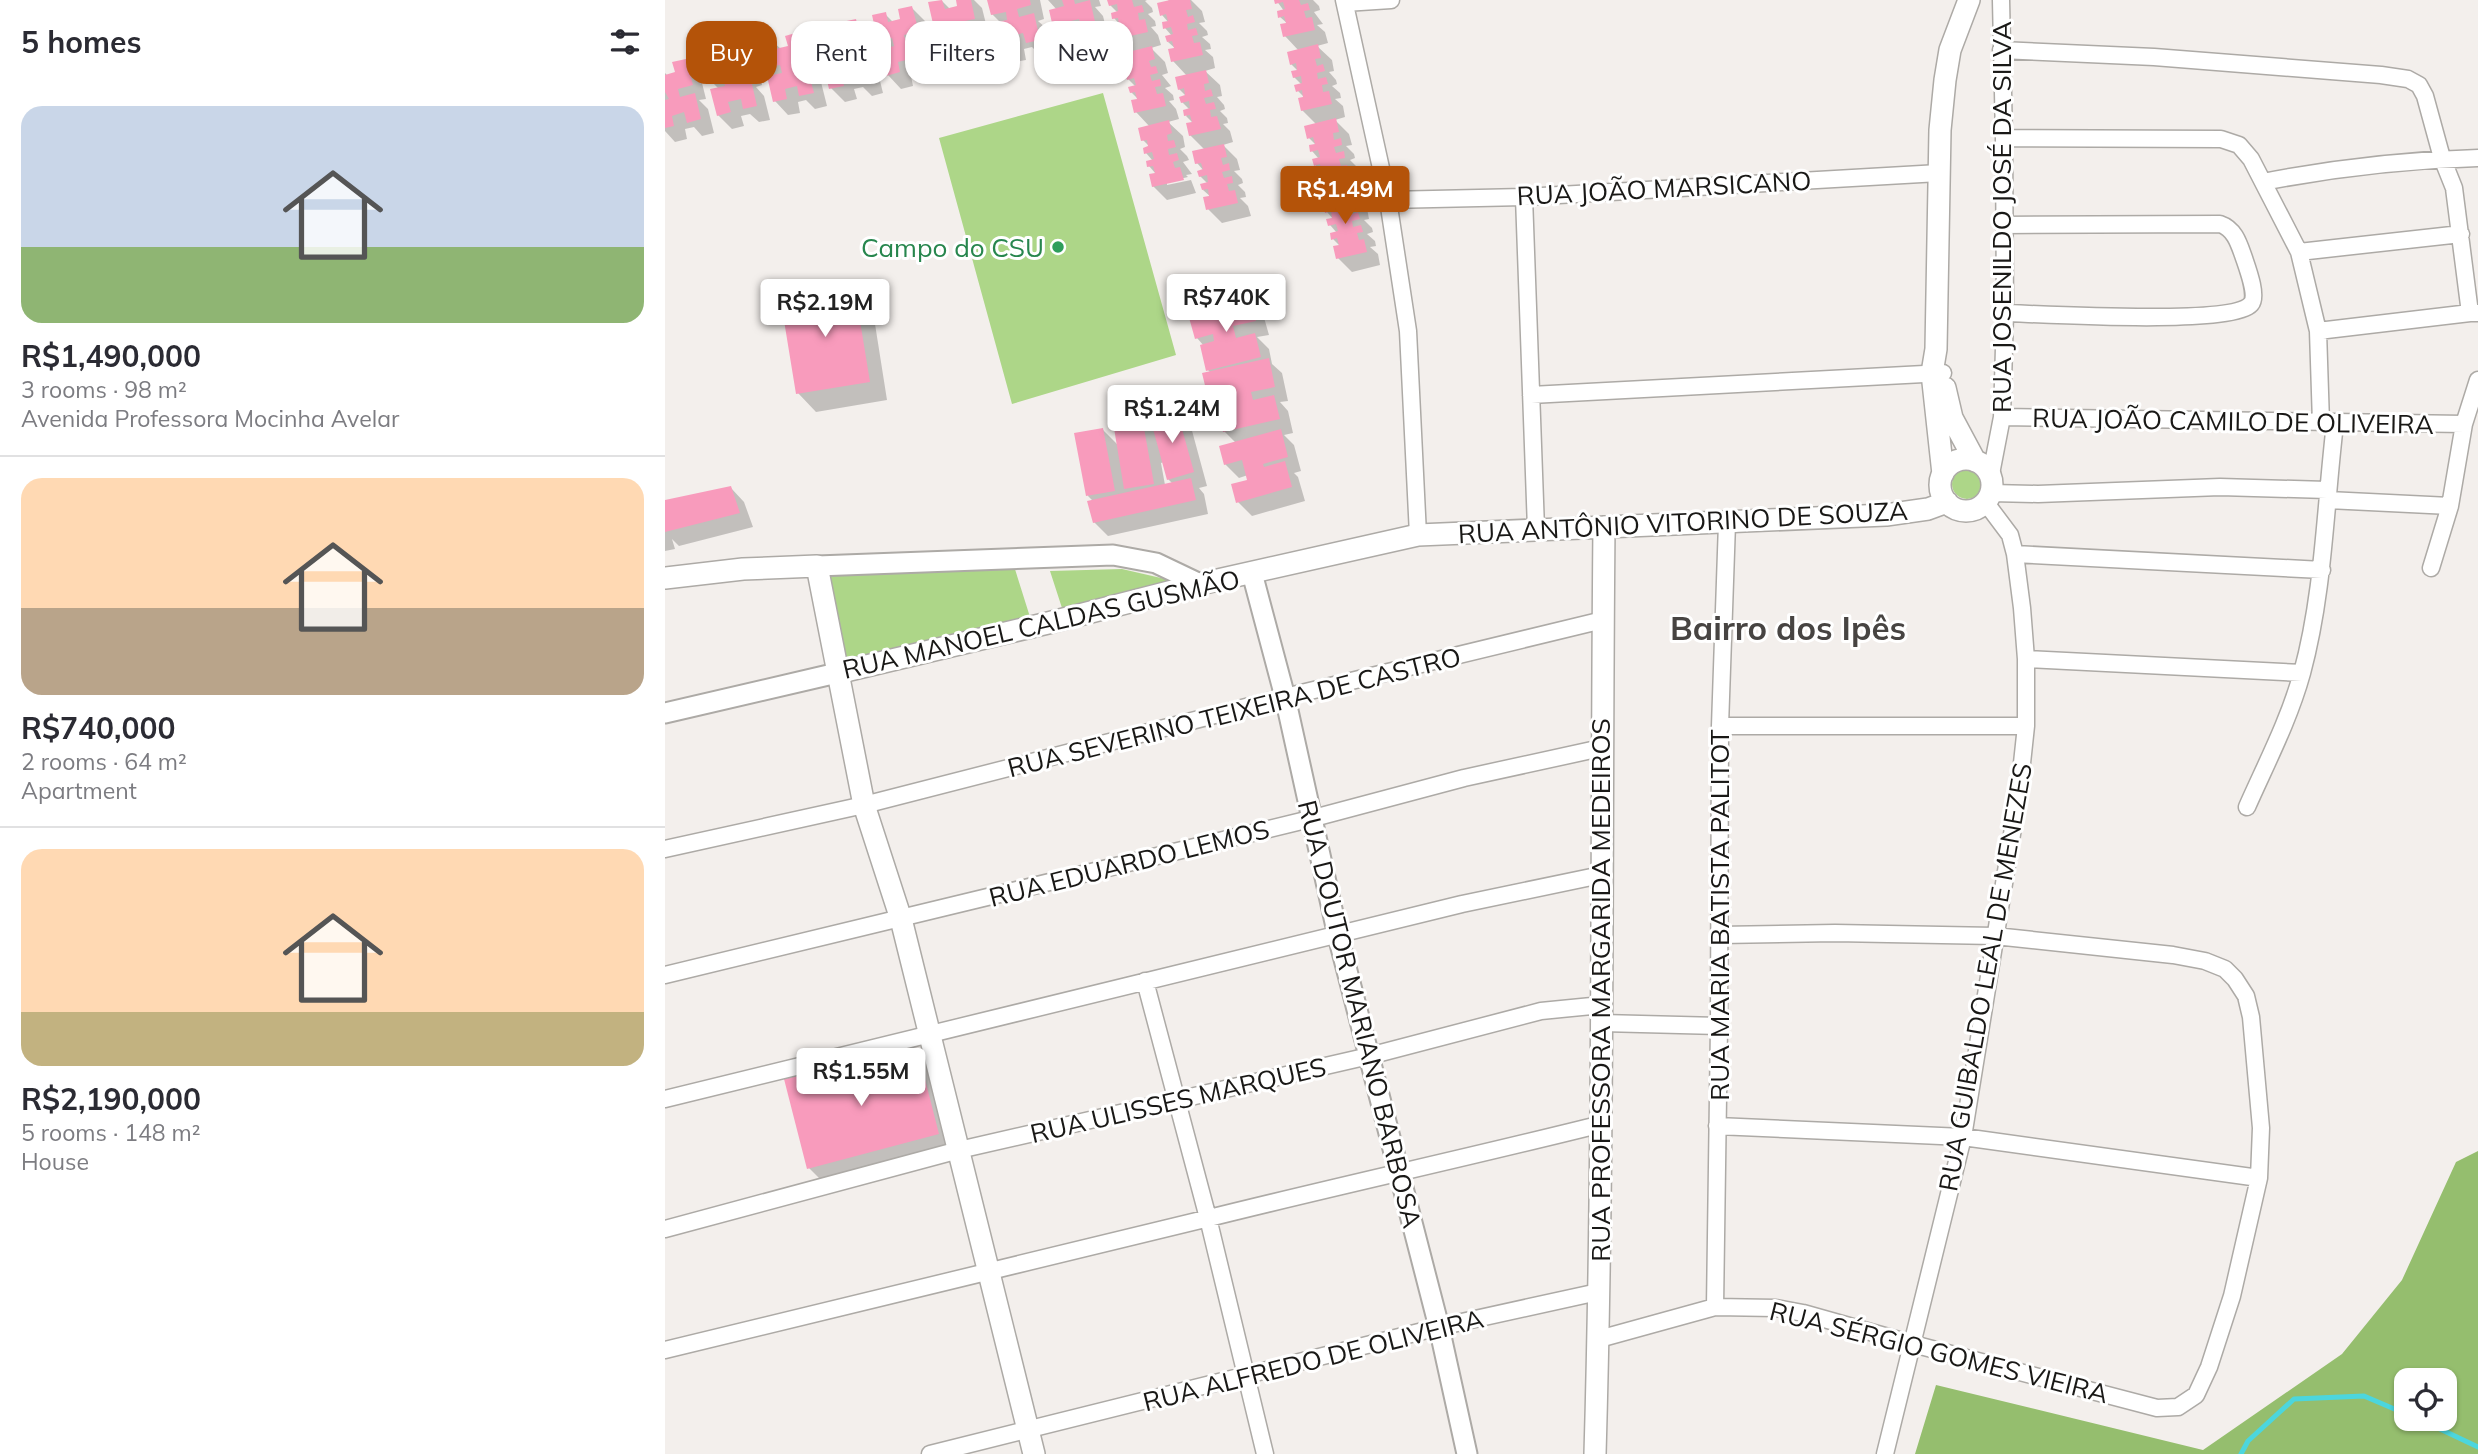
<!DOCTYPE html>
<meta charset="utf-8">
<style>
body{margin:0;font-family:Mulish,sans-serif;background:#f7f7f7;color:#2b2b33;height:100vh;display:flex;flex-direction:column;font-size:26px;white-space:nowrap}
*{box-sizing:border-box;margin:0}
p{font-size:23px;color:#7c7c81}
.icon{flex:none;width:38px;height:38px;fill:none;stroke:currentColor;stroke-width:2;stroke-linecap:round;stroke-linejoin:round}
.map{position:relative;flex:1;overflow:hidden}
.details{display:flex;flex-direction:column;background:#fff;width:665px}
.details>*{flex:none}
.hud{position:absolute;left:21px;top:21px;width:665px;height:63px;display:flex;gap:14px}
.controls{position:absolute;left:1729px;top:1368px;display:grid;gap:14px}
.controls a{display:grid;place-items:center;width:63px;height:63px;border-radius:14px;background:#fff;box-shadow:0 2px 5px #0004;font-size:35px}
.price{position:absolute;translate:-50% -60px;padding:0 16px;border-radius:7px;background:#fff;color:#222;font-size:23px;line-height:46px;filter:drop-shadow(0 2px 4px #0008)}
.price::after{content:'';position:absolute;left:50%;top:42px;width:21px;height:16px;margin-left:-10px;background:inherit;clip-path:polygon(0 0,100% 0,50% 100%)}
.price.on{background:#b45309;color:#fff}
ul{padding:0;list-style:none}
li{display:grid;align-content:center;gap:14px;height:371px;padding:0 21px}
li+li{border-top:2px solid #e1e1e2}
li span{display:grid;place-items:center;height:217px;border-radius:21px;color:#555}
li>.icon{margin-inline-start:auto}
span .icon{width:126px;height:126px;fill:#fffc;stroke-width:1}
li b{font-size:30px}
h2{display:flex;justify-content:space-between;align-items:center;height:84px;padding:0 21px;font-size:30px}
.chip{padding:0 24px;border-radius:21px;background:#fff;box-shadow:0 2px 5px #0004;font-size:24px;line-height:63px}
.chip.on{background:#b45309;color:#fff}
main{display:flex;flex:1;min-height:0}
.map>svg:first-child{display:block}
.green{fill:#add688}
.forest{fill:#95be6e;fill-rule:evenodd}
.shadow{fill:#0003;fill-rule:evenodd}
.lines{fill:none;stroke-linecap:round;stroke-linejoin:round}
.stream{stroke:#4cd6dd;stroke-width:5}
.building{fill:#f89bbc}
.minor-casing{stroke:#adaaa6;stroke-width:19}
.tertiary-casing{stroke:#adaaa6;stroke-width:23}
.secondary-casing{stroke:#adaaa6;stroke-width:24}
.minor{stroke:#fff;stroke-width:16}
.tertiary{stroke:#fff;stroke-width:19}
.secondary{stroke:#fff;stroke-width:21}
.leisure-dot{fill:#2e9e5b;stroke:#fff;stroke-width:2.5}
.labels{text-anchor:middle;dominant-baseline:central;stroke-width:6;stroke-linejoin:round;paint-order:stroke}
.street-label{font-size:26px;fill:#191816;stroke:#fff}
.leisure-label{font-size:26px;fill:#27864d;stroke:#fff;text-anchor:end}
.district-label{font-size:33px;font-weight:bold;fill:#474442;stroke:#fff}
</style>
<main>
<section class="details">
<h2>5 homes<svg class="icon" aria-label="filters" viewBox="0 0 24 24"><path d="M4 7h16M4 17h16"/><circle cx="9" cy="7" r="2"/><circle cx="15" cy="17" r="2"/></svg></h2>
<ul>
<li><span style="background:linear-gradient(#c9d6e8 65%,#8fb573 0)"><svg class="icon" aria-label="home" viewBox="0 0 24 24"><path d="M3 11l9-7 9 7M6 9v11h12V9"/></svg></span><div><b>R$1,490,000</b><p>3 rooms · 98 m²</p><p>Avenida Professora Mocinha Avelar</p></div></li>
<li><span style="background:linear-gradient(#ffd9b3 60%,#b9a48a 0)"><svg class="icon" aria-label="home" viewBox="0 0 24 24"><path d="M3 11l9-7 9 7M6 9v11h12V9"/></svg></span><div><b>R$740,000</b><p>2 rooms · 64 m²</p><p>Apartment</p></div></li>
<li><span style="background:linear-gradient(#ffd9b3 75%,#c2b280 0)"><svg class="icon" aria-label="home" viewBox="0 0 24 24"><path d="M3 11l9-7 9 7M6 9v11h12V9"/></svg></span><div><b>R$2,190,000</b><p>5 rooms · 148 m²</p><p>House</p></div></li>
</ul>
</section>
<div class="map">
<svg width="1813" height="1454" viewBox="0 0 1813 1454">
<rect width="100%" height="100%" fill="#f3efec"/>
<!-- green -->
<path class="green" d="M 438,93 L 511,355 L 347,404 L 274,138 Z
M1287 484a15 15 0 1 1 30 0a15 15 0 1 1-30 0Z
M 349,566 L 365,617 L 179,663 L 165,572 Z
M 457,569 L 509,581 L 397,608 L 385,571 Z"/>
<!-- forest -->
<path class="forest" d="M 1813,1151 L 1813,1454 L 1250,1454 L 1271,1385 L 1538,1450 L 1677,1354 L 1737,1280 L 1791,1162 ZM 1741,1381 L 1780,1381 L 1780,1419 L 1741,1419 Z"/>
<!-- shadow -->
<path class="shadow" d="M 292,0 L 309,0 L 317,8 L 323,32 L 316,34 L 325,43 L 331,67 L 319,69 L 311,61 L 302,63 L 304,73 L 293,76 L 279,62 L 279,36 L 271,27 L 277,1 L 285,9 L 294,7 Z
M 324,0 L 375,0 L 379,19 L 373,21 L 382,29 L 388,53 L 376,56 L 367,47 L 359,49 L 361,60 L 349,62 L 335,48 L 336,23 L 327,14 Z
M 383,0 L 434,0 L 436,6 L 430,7 L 438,16 L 444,40 L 432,43 L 424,34 L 415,36 L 417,46 L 406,49 L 392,35 L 392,10 Z
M 448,0 L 482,0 L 480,1 L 487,8 L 488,12 L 483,14 L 490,21 L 491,26 L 486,27 L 493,35 L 496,45 L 486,48 L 500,62 L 503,73 L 497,75 L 506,86 L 500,88 L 508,95 L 509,100 L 504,101 L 511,109 L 514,119 L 503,122 L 518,136 L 520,147 L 515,149 L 522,156 L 524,160 L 518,162 L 527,174 L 521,175 L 523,177 L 502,182 L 502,185 L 526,180 L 531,193 L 502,200 L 488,186 L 491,174 L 484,166 L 488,161 L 481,153 L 485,147 L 478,140 L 485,127 L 471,112 L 474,100 L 466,92 L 471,87 L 463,79 L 467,74 L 460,66 L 468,53 L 453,38 L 456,26 L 449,18 L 453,13 L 445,5 Z
M 503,0 L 526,0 L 537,11 L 540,22 L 534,23 L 542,31 L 543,35 L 537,37 L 545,44 L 546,49 L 540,50 L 548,57 L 550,68 L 540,71 L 555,85 L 557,96 L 552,97 L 559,105 L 560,109 L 555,111 L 562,118 L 563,123 L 558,124 L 565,131 L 568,142 L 558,145 L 572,159 L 575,170 L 569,171 L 577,179 L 578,183 L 573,185 L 580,192 L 581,197 L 575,198 L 583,206 L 586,216 L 557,223 L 543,209 L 546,197 L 538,190 L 543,184 L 535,176 L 539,171 L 532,163 L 540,150 L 525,135 L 528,123 L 521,116 L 525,110 L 517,102 L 522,97 L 514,89 L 522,76 L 508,61 L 511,49 L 503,42 L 507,36 L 500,28 L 504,23 L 497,15 L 505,2 Z
M 611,0 L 648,0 L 654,6 L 655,10 L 649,12 L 658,24 L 652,25 L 660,32 L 663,43 L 652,46 L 667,60 L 669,71 L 664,72 L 671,80 L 672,84 L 667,86 L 675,93 L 676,98 L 670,99 L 678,106 L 680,117 L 670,120 L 684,134 L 687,145 L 681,146 L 689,154 L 690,158 L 685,160 L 692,167 L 693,172 L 688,173 L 695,180 L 698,191 L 687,194 L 702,208 L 704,219 L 699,220 L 707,228 L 708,232 L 702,234 L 710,241 L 711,246 L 705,247 L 713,254 L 715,265 L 687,272 L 673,258 L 675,246 L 668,239 L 672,233 L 665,225 L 669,220 L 662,212 L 669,199 L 655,184 L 658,172 L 650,165 L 654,159 L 647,151 L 652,146 L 644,138 L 652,125 L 637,110 L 640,98 L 633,91 L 637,85 L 629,77 L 634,72 L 626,64 L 634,51 L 620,36 L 623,24 L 615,17 L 619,11 Z
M 247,8 L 261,22 L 266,46 L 260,47 L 269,56 L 275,80 L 263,83 L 254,74 L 246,76 L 248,86 L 236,89 L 223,75 L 223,49 L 214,41 L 220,14 L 229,23 L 238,21 Z
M 190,21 L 204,35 L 210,59 L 204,60 L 212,69 L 218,93 L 207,96 L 198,87 L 189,89 L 192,99 L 180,102 L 166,88 L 167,63 L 158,54 L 164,27 L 173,36 L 181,34 Z
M 134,34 L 148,48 L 153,72 L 147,74 L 156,82 L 162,106 L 150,109 L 141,100 L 133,102 L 135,113 L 123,115 L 110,101 L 110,76 L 102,67 L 107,41 L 116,49 L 125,47 Z
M 78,47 L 91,61 L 97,85 L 91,87 L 99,96 L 105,120 L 94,122 L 85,114 L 76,116 L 79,126 L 67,129 L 53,115 L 54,89 L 45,80 L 51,54 L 59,63 L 68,60 Z
M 21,61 L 35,75 L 41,99 L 34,100 L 43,109 L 49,133 L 37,136 L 29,127 L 20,129 L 22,139 L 10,142 L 0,131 L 0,73 L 3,76 L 12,74 Z
M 188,286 L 207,305 L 222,400 L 151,412 L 133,393 Z
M 585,300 L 598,314 L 604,335 L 592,337 L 604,349 L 607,364 L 617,373 L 623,401 L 615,402 L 623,411 L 628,433 L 619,435 L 629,445 L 636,471 L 629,473 L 633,477 L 640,501 L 587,516 L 573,502 L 584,481 L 583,475 L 574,478 L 560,464 L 571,443 L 559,431 L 559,411 L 545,397 L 546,373 L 543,370 L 539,346 L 532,338 Z
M 512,413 L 526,427 L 542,486 L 534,488 L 539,494 L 543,514 L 443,536 L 429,522 L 428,501 L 423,496 L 438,430 L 454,446 L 477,418 L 491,433 ZM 499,462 L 503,479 L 508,484 L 500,485 L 496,463 Z
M 66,488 L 79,502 L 88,527 L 14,546 L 7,539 L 10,549 L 0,551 L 0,502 Z
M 252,1050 L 271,1068 L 292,1153 L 163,1187 L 144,1168 Z"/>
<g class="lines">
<!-- stream -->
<path class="stream" d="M 1754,1419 L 1813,1447
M 1576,1454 L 1583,1441 L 1629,1399 L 1699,1396 L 1741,1414"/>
</g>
<!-- building -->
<path class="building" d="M 277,0 L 280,9 L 292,6 L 291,0 L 306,0 L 310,19 L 295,22 L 297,30 L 312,27 L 318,53 L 304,56 L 301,46 L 289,49 L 292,59 L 277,63 L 271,36 L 286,33 L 284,25 L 269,28 L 263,2 Z
M 322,0 L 365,0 L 366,5 L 352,9 L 354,17 L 369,13 L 375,40 L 361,43 L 358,33 L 346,36 L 348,46 L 334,49 L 328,23 L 342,20 L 341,12 L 326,15 Z
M 397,0 L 409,0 L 410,4 L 425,0 L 431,26 L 417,30 L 414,19 L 402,22 L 405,33 L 390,36 L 384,10 L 399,6 Z
M 442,0 L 467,0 L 469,7 L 477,5 L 479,12 L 473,13 L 474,20 L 480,19 L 483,32 L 452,39 L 449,26 L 454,25 L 453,18 L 447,19 L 446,13 L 453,11 L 452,4 L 444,6 Z
M 505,0 L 525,0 L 527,9 L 521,10 L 523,17 L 528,15 L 530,22 L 522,24 L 523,30 L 531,28 L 533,35 L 527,36 L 529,43 L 535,42 L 538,55 L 506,62 L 503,49 L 509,48 L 507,41 L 502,42 L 500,36 L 508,34 L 506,27 L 498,29 L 497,22 L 503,21 L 501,14 L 495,16 L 492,3 Z
M 609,0 L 634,0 L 636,5 L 643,3 L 645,10 L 639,11 L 641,18 L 647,17 L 650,30 L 618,37 L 615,24 L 621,23 L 619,16 L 613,18 L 612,11 L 620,9 L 618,2 L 610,4 Z
M 247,6 L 254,32 L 239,35 L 241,43 L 256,40 L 262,66 L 247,70 L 245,59 L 233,62 L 235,72 L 221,76 L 215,50 L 229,46 L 227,38 L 213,42 L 207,15 L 221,12 L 223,22 L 235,19 L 233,9 Z
M 191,19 L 197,45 L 182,49 L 184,57 L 199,53 L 205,79 L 191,83 L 189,73 L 176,75 L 179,86 L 164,89 L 158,63 L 173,59 L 171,51 L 156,55 L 150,29 L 164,25 L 167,36 L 179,33 L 177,22 Z
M 134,32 L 141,59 L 126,62 L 128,70 L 142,67 L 149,93 L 134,96 L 132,86 L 120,89 L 122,99 L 108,102 L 102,76 L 117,73 L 115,65 L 100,68 L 93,42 L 108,39 L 110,49 L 123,46 L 120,36 Z
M 653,44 L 656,58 L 650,59 L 652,66 L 658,64 L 660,71 L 652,73 L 653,79 L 661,77 L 663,84 L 657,85 L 658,92 L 664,91 L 667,104 L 636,111 L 633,98 L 638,97 L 637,90 L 631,92 L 629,85 L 637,83 L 636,76 L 628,78 L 626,71 L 632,70 L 631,63 L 625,65 L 622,52 Z
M 78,46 L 84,72 L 69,75 L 71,83 L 86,80 L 92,106 L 78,109 L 76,99 L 63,102 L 66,112 L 52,116 L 45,89 L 60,86 L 58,78 L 43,81 L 37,55 L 51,52 L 54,62 L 66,59 L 64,49 Z
M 487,46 L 490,59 L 484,61 L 486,67 L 491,66 L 493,73 L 485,75 L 487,81 L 495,79 L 496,86 L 490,87 L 492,94 L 498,93 L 501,106 L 469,113 L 466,100 L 472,99 L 470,92 L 465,93 L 463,87 L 471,85 L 469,78 L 462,80 L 460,74 L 466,72 L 464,66 L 458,67 L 455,54 Z
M 21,59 L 28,85 L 13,89 L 15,97 L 30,93 L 36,119 L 22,123 L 19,112 L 7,116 L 9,126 L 0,128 L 0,100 L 4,99 L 0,92 L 0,75 L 10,72 L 7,62 Z
M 541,70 L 544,83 L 539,84 L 540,91 L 546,89 L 548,96 L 539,98 L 541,104 L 549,102 L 551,109 L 545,110 L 546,117 L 552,116 L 556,129 L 524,136 L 521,123 L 527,122 L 525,115 L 519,116 L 518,110 L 525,108 L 524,101 L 516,103 L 514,97 L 520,95 L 519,88 L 513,90 L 510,77 Z
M 671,118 L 674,132 L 668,133 L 669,140 L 676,138 L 677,145 L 669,147 L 671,153 L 679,151 L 680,158 L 674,159 L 676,166 L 682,165 L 685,178 L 653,185 L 650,172 L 656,171 L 655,164 L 649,166 L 647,159 L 655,157 L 653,150 L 645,152 L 644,145 L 650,144 L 648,137 L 642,139 L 639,126 Z
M 504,120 L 507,133 L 502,135 L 503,141 L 509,140 L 511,147 L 503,149 L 504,155 L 512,153 L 514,160 L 508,162 L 510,168 L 515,167 L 519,180 L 487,187 L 484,174 L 490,173 L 488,166 L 482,167 L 481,161 L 489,159 L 487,152 L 479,154 L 478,148 L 483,146 L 482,140 L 476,141 L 473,128 Z
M 559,144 L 562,157 L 556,158 L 558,165 L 564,163 L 565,170 L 557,172 L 559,178 L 567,176 L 568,183 L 562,184 L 564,191 L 570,190 L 573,203 L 541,210 L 538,197 L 544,196 L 543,189 L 537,190 L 535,184 L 543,182 L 542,175 L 534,177 L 532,171 L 538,169 L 536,163 L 530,164 L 527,151 Z
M 689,193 L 692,206 L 686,207 L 687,214 L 693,212 L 695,219 L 687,221 L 688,227 L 696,225 L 698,232 L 692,233 L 694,240 L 699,239 L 702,252 L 671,259 L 668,246 L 674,245 L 672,238 L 666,240 L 665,233 L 673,231 L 671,224 L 663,226 L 661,219 L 667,218 L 666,211 L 660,213 L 657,200 Z
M 189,284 L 205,382 L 131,394 L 115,296 Z
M 585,298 L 591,321 L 568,326 L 571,338 L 590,333 L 596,357 L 541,371 L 535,345 L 549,341 L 548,334 L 530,339 L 523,314 Z
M 604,358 L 610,387 L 586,392 L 588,400 L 609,395 L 615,419 L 558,432 L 553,411 L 564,408 L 561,394 L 543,398 L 537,373 Z
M 512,411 L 529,472 L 502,480 L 485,418 Z
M 477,417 L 489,484 L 459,489 L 448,422 Z
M 438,428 L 450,491 L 421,496 L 409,433 Z
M 616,429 L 623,457 L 598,464 L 599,467 L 620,461 L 627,487 L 571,503 L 566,484 L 582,480 L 577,460 L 559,465 L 554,446 Z
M 526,478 L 531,500 L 428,523 L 422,501 Z
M 66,486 L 75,513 L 0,532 L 0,500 Z
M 252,1048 L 274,1134 L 142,1169 L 119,1079 Z"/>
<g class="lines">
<!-- minor casing -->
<g class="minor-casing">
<path id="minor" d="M 679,0 L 723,200 L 743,331 L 753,535
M 680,3 L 726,0
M 1336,50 L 1489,57 L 1716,75 L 1743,79 L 1754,85 L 1760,96 L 1777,158 L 1789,188 L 1805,313 L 1813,313
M 1339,138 L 1556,139 L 1574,145 L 1586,159 L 1634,252 L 1653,331 L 1656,423
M 1598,182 C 1670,168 1741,160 1813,158
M 859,197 L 871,529
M 723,200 L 859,197 L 1274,173
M 1338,225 L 1555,224 C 1570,229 1574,244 1579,258 C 1582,267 1593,296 1586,304 C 1567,326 1377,314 1340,313
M 1634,252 L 1796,234
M 1653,331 L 1805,313
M 866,395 L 1278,373
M 1337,417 L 1799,424
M 1326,474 L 1337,417 L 1340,313 L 1339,138 L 1336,0
M 1326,493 L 1373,494 L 1555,487 L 1662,490
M 1663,500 L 1785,506
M 1350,554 L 1657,570
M 1766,568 L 1785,506 L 1799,424 L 1813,380
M 1361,659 L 1637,673
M 1055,726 L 1361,726
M 1582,807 C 1601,764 1624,720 1637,673 C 1659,592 1660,507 1670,424
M 0,849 L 199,805 L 620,697 L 938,620
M 0,975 L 645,819 L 799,778 L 936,748
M 480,981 L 543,1218 L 600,1454
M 937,1023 L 1054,1026
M 0,1099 L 797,904 L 936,875
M 1052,1126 L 1298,1137 L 1594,1178
M 0,1229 L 294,1150 L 704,1056 L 876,1011 L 937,1005
M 1050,1307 L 1054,1026 L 1055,726 L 1062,523
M 934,1339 L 1050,1307 L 1111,1308 L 1138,1313 L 1248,1344 L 1492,1408 L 1513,1407 L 1531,1395 L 1544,1367 L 1567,1296 L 1594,1178 L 1596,1128 L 1586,1017 L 1581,996 L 1570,979 L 1560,969 L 1540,961 L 1508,955 L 1330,936 L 1170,933 L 1055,935
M 0,1350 C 180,1307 360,1263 540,1219 C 672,1186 805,1157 937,1124
M 265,1454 L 774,1327 L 933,1292
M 1220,1454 L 1298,1137 L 1354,791 L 1361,726 L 1361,659 L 1357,608 L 1350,554 L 1345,535 L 1321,503"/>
</g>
<!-- tertiary casing -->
<g class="tertiary-casing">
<path id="tertiary" d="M 152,566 L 448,555 L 491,563 L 535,584
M 587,573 L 620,697 L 673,936 L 774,1327 L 802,1454
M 0,713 L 172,673"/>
</g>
<!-- secondary casing -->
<g class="secondary-casing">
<path id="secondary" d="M 1280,388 L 1287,418 L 1310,461
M1275 485a26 26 0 1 1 52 0a26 26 0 1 1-52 0Z
M 1278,474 L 1267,373 L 1271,349 L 1275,130 L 1280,80 L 1285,50 L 1304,0
M 0,578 L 78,569 L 152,566 L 199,805 L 236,919 L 369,1454
M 172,673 L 383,623 L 535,584 L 753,535 L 1221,515 L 1263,509 L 1282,502
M 930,1454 C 939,1145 936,836 939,527"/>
</g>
<!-- minor -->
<use href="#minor" class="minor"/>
<!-- tertiary -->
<use href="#tertiary" class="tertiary"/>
<!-- secondary -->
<use href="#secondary" class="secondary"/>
</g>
<!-- markers -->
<circle class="leisure-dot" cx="393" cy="247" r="7"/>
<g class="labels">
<!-- street labels -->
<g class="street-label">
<text transform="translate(999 188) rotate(-3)">RUA JOÃO MARSICANO</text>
<text transform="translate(1336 217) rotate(-90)">RUA JOSENILDO JOSÉ DA SILVA</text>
<text transform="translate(1568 421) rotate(1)">RUA JOÃO CAMILO DE OLIVEIRA</text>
<text transform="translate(1018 522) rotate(-3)">RUA ANTÔNIO VITORINO DE SOUZA</text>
<text transform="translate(376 624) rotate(-13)">RUA MANOEL CALDAS GUSMÃO</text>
<text transform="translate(569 712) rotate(-14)">RUA SEVERINO TEIXEIRA DE CASTRO</text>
<text transform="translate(464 863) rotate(-14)">RUA EDUARDO LEMOS</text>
<text transform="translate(1054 915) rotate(-90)">RUA MARIA BATISTA PALITOT</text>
<text transform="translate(1320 977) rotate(-80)">RUA GUIBALDO LEAL DE MENEZES</text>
<text transform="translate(935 990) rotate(-90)">RUA PROFESSORA MARGARIDA MEDEIROS</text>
<text transform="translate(695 1014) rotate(76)">RUA DOUTOR MARIANO BARBOSA</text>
<text transform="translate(513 1100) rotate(-13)">RUA ULISSES MARQUES</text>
<text transform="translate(1274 1352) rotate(14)">RUA SÉRGIO GOMES VIEIRA</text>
<text transform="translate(648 1360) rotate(-14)">RUA ALFREDO DE OLIVEIRA</text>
</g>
<!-- leisure labels -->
<g class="leisure-label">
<text x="379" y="247">Campo do CSU</text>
</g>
<!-- district labels -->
<g class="district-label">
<text x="1123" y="627">Bairro dos Ipês</text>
</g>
</g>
</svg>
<div class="controls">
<a><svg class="icon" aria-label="locate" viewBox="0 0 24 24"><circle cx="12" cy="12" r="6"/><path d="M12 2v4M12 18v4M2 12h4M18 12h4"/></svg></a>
</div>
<b class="price on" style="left:680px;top:226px">R$1.49M</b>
<b class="price" style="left:561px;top:334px">R$740K</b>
<b class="price" style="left:160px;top:339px">R$2.19M</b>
<b class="price" style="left:507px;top:445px">R$1.24M</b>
<b class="price" style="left:196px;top:1108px">R$1.55M</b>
<div class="hud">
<a class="chip on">Buy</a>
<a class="chip">Rent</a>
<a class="chip">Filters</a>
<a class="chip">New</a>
</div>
</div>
</main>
